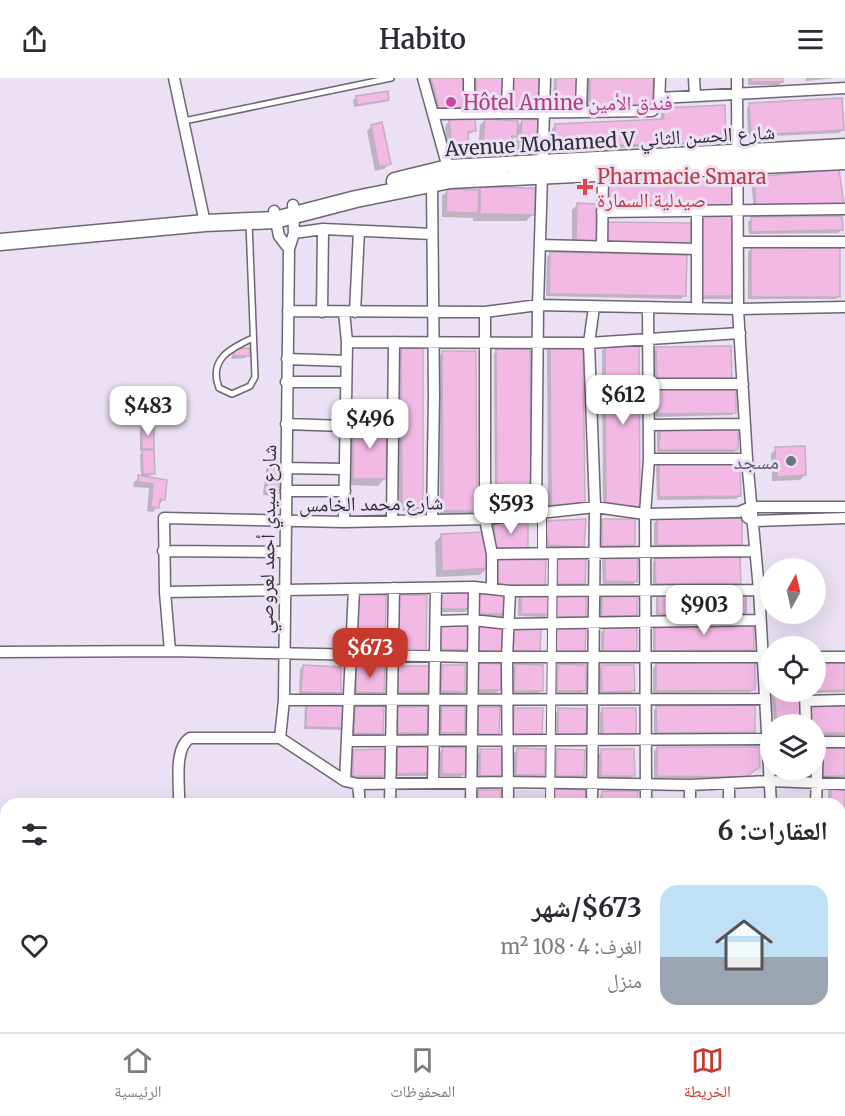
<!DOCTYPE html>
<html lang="ar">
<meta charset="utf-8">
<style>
body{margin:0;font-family:Merriweather,"Noto Naskh Arabic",serif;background:#f7f7f7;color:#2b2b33;direction:rtl;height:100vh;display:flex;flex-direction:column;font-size:22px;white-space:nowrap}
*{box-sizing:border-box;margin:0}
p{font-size:20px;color:#7c7c81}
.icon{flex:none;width:33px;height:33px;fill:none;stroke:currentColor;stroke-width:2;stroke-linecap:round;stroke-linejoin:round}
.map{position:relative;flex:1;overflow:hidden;direction:ltr}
.details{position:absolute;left:0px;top:720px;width:846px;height:234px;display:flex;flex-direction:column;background:#fff;border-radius:18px 18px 0 0;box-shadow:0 6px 24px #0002;direction:rtl}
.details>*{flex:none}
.needle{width:39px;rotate:8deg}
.tools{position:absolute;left:760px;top:480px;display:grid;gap:12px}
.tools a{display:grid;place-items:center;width:66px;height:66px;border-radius:50%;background:#fff;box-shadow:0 6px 24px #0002;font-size:30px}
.price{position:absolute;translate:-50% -51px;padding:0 14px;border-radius:12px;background:#fff;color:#222;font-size:20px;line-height:39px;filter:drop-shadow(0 2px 3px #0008)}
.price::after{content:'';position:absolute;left:50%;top:36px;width:18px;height:14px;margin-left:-9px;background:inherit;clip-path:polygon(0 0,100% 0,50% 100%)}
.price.current{background:#c6392c;color:#fff}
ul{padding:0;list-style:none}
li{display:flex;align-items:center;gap:18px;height:150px;padding:0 18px}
li span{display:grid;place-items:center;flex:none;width:168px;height:120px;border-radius:18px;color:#555}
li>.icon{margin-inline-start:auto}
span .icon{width:72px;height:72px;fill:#fffc;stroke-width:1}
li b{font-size:26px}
h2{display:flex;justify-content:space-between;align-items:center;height:72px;padding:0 18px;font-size:26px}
header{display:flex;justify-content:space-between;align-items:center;height:78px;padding:0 18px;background:#fff;font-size:27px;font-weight:600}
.dock{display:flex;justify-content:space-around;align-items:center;height:84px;border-top:2px solid #e1e1e2;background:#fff;font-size:16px;color:#7c7c81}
.dock a{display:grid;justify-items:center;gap:3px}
.dock .current{color:#c6392c}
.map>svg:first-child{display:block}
.built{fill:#e0d2ec}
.shadow{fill:#0003}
.building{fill:#f2b9e5;stroke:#c3b0be;stroke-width:1.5}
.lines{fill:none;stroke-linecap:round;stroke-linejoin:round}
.service-casing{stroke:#6e6575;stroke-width:8}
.pedestrian-casing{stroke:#6e6575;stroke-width:10}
.minor-casing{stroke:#6e6575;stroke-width:13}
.primary-casing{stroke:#6e6575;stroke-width:19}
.service{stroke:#fff;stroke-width:5}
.pedestrian{stroke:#fff;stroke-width:8}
.minor{stroke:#fff;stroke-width:10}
.primary{stroke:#fff;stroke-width:16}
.hotel-dot{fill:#d1479c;stroke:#ebe0f4;stroke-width:2}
.health-dot{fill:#e0444e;stroke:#ebe0f4;stroke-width:2}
.worship-dot{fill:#6b7280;stroke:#ebe0f4;stroke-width:2}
.labels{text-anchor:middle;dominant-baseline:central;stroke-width:6;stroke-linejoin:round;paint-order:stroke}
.hotel-label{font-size:20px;fill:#b23c85;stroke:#ebe0f4;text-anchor:start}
.street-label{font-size:20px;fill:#322e35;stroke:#ebe0f4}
.health-label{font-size:20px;fill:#be3a42;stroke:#ebe0f4;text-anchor:start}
.worship-label{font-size:20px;fill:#5b616d;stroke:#ebe0f4;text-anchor:end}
</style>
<header><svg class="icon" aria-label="menu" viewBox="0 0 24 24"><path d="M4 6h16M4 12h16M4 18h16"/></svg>Habito<svg class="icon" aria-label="share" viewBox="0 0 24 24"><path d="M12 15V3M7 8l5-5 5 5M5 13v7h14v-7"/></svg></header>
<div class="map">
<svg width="845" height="954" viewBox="0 0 845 954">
<rect width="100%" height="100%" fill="#ebe0f4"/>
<!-- built -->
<path class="built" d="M 513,712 L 545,713 L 546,726 L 513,726 Z"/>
<!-- shadow -->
<path class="shadow" d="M 427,0 L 462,0 L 463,29 L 459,32 L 436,33 Z
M 473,0 L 501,0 L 498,33 L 474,33 Z
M 554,0 L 577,0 L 576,25 L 573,28 L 553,28 Z
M 587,0 L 651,0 L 651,26 L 648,29 L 587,29 Z
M 748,0 L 782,0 L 782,4 L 779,7 L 748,7 Z
M 806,0 L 835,0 L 806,3 Z
M 357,19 L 387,21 L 384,24 L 354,29 L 353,22 Z
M 750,27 L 843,52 L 839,55 L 748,59 L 747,30 Z
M 664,32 L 725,62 L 722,65 L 553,73 L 552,51 L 555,48 L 661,43 L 661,35 Z
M 485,42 L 516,49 L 522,43 L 535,69 L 530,74 L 516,74 L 517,57 L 502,72 L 502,85 L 477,83 L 480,47 Z
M 450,43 L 475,52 L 467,58 L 468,69 L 463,74 L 447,75 L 445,48 Z
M 372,48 L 389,86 L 384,91 L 375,93 L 367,53 Z
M 838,92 L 754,133 L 751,103 L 755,100 Z
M 481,111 L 533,136 L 526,143 L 473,143 L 473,140 L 442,139 L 442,118 L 447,113 L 478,114 Z
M 577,127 L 591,168 L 572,168 L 572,132 Z
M 703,139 L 733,218 L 730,221 L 699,221 Z
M 752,141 L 841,152 L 838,155 L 749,156 L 748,144 Z
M 751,171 L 839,218 L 836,221 L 748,221 L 748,174 Z
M 550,176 L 684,218 L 681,221 L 546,218 L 547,179 Z
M 550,269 L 583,426 L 548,430 L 547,272 Z
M 605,270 L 638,427 L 635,430 L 603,431 L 602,273 Z
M 657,270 L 730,270 L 654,305 L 654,273 Z
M 234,272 L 248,277 L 245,280 L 231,281 Z
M 402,272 L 421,430 L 418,433 L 399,433 L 399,275 Z
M 497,273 L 530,430 L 527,434 L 495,434 L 494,276 Z
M 442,275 L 475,432 L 472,435 L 440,436 L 439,278 Z
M 658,311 L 735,334 L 732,337 L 656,339 L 655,314 Z
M 354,345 L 385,400 L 378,408 L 346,407 L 347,352 Z
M 143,349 L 153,370 L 149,374 L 153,395 L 148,400 L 165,403 L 164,421 L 153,434 L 147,433 L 149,410 L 133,409 L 134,404 L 141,399 L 140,377 L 144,373 L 140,373 L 140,352 Z
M 660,350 L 737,371 L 734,374 L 657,374 L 657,353 Z
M 776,371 L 805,397 L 800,402 L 772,403 L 771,376 Z
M 659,385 L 739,418 L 736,421 L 657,422 L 656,389 Z
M 269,387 L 278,415 L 275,418 L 263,417 L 266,391 Z
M 657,442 L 740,466 L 737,470 L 654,470 L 654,445 Z
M 603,443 L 634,467 L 631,470 L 600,470 L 599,446 Z
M 495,445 L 526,469 L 523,473 L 492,473 L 492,448 Z
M 542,448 L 583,469 L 580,472 L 547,470 Z
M 442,457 L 487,490 L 480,497 L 436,499 L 435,464 Z
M 605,480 L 636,503 L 633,507 L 603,506 L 602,483 Z
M 558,481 L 584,506 L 581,509 L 554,508 L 555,484 Z
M 656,481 L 739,505 L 736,508 L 653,509 L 653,484 Z
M 438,515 L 468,531 L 465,534 L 438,534 Z
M 521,516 L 548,536 L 545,539 L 518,538 L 518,519 Z
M 603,516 L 635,538 L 632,541 L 600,541 L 600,519 Z
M 659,517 L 745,535 L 742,538 L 656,538 L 656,520 Z
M 425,519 L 424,571 L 421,574 L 395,574 Z
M 473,519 L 504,536 L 501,539 L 473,539 Z
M 558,519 L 585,538 L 582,541 L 554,541 L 554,522 Z
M 355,521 L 383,571 L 380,574 L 354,573 Z
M 656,547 L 753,571 L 750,574 L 653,575 L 653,550 Z
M 438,549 L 467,571 L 464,574 L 437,573 Z
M 604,551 L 632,578 L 601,578 L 601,554 Z
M 656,587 L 753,611 L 750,614 L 653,615 L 653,590 Z
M 816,587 L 845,587 L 845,614 L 809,615 L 816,614 Z
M 303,588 L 339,614 L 336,617 L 299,617 L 300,591 Z
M 442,588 L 463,613 L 460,616 L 439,616 L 439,591 Z
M 515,588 L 541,613 L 538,616 L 512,615 L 512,591 Z
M 558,588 L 584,612 L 581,616 L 555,615 L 555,591 Z
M 602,588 L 633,613 L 630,616 L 599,616 L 599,592 Z
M 357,589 L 383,614 L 379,617 L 353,617 L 354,592 Z
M 427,589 L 427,614 L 424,617 L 393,617 Z
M 475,590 L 499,612 L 496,615 L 475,615 Z
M 771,614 L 798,614 L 801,646 L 774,646 Z
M 347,624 L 343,652 L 304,651 L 305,626 Z
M 442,629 L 463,654 L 460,657 L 439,657 L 439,633 Z
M 657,629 L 754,654 L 751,657 L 654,658 L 654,632 Z
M 845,629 L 845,657 L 816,658 L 816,646 L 808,646 Z
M 398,630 L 429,654 L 426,658 L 395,658 L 395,633 Z
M 356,631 L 381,655 L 378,658 L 352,658 L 352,634 Z
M 477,631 L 498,655 L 495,658 L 473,658 Z
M 514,631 L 540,656 L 537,659 L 511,658 L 511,634 Z
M 603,631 L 634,656 L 631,659 L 600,659 L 600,635 Z
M 559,632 L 585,657 L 555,659 L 556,635 Z
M 657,670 L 755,692 L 740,701 L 654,700 L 654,673 Z
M 398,671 L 429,695 L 426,698 L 395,698 L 394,674 Z
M 443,671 L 464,696 L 461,699 L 440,699 L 440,674 Z
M 518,672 L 543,697 L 540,700 L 514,699 L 514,675 Z
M 824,672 L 845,672 L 845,700 L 821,700 L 821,675 Z
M 353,673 L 385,697 L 381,700 L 350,701 L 350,676 Z
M 481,673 L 502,697 L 499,700 L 477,700 L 478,676 Z
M 557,673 L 583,698 L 580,701 L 553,700 L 554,676 Z
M 602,673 L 633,697 L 630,700 L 599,700 L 599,676 Z
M 774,692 L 808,692 L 808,696 L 805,699 L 774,700 Z
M 845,707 L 845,745 L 840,745 L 840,726 L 828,726 L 828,711 Z
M 479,714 L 499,726 L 474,726 L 474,719 Z
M 603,715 L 635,726 L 599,726 L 600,718 Z
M 205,948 L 224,948 L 224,954 L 205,954 Z"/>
<!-- building -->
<path class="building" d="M 431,0 L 463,0 L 464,29 L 439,30 Z
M 476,0 L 503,0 L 503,30 L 476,30 Z
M 512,0 L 539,0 L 538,30 L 512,29 Z
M 556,0 L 578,0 L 578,26 L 556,25 Z
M 590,0 L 653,0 L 653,27 L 590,27 Z
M 751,0 L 783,0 L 783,4 L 751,4 Z
M 388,13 L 389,22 L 357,27 L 356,18 Z
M 842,20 L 844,52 L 751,57 L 749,25 Z
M 725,27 L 726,63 L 556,70 L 555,46 L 664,41 L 663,30 Z
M 475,40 L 476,53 L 468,54 L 469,69 L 452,71 L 449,41 Z
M 485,41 L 518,43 L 517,59 L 512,58 L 511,65 L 503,65 L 502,71 L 509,72 L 508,80 L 482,78 Z
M 522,41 L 538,42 L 537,70 L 520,69 Z
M 382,44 L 391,86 L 379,89 L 371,47 Z
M 839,91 L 844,128 L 756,131 L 754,99 Z
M 732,103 L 733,129 L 607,132 L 606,105 Z
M 480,109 L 535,110 L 535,137 L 480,136 Z
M 447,111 L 479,112 L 478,135 L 446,134 Z
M 577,125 L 596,126 L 597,164 L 576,163 Z
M 702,137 L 735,138 L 735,218 L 702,218 Z
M 842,138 L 843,152 L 751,154 L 751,139 Z
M 606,144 L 693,145 L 693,166 L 606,166 Z
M 751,169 L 840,170 L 840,219 L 751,219 Z
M 550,174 L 687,177 L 686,218 L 549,216 Z
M 550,267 L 583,267 L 585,427 L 551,427 Z
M 639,268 L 640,428 L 606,428 L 605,269 Z
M 731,268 L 732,302 L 657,302 L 656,269 Z
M 250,270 L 250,278 L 234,278 L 234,271 Z
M 401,270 L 423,270 L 423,430 L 402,430 Z
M 496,271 L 530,271 L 531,431 L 497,431 Z
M 442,273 L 476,273 L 477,433 L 443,433 Z
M 736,308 L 736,335 L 658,336 L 657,310 Z
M 353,343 L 387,343 L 386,401 L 353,401 Z
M 142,347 L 154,347 L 154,371 L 142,371 Z
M 660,349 L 738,349 L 738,372 L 659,372 Z
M 805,368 L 806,397 L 777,399 L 775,369 Z
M 142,372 L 154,372 L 155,396 L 143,396 Z
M 740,383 L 741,418 L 659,419 L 659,384 Z
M 269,386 L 282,387 L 279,415 L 266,414 Z
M 138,397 L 167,402 L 165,422 L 160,421 L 159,430 L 151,429 L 153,406 L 138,404 Z
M 742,440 L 742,467 L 657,467 L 657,441 Z
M 586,441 L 584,469 L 549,467 L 544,443 Z
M 602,441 L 635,441 L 635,467 L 602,468 Z
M 528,443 L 528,470 L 495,470 L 494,444 Z
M 486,454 L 489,490 L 442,493 L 441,456 Z
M 557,479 L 586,480 L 585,506 L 557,506 Z
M 605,479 L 638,479 L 637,504 L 605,503 Z
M 740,479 L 741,506 L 656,506 L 655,480 Z
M 497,481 L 546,482 L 545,508 L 497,507 Z
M 441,510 L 470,510 L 470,531 L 440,531 Z
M 602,514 L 637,515 L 637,538 L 602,538 Z
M 476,515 L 505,515 L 505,536 L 476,536 Z
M 521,515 L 550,515 L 550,536 L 521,536 Z
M 746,515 L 746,535 L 658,536 L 658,516 Z
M 357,516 L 386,517 L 385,571 L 356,571 Z
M 398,517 L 427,517 L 426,572 L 397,571 Z
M 557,517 L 586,518 L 586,539 L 557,539 Z
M 440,544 L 469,545 L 468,572 L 440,571 Z
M 754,544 L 754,572 L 655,573 L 655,545 Z
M 476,547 L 504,548 L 504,574 L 475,573 Z
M 557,548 L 586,549 L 585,575 L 556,574 Z
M 512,549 L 541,550 L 540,575 L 511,573 Z
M 604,549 L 637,550 L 637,575 L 603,575 Z
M 755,584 L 755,612 L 656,613 L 656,585 Z
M 477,585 L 501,586 L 501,612 L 477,612 Z
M 845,585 L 845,612 L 816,613 L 816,586 Z
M 515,586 L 543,587 L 543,613 L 514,613 Z
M 558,586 L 586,587 L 586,613 L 557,613 Z
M 303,587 L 341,589 L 341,615 L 301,614 Z
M 442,587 L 465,587 L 465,614 L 441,613 Z
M 601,587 L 634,587 L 635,613 L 602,614 Z
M 356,588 L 385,588 L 384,615 L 356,614 Z
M 395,588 L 429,588 L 429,614 L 396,614 Z
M 774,614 L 799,614 L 802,646 L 777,646 Z
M 307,621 L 348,623 L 347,650 L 306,649 Z
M 755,627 L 755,654 L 657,655 L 656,628 Z
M 384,628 L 383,656 L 354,655 L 355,629 Z
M 431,628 L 431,655 L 398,655 L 397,629 Z
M 442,628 L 465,628 L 465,655 L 441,655 Z
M 810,628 L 845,628 L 845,655 L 816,655 L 816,646 L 810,646 Z
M 476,629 L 500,629 L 499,656 L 476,656 Z
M 514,630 L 543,630 L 542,656 L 513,656 Z
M 558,630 L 587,631 L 586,657 L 558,656 Z
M 602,630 L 636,630 L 636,656 L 603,657 Z
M 397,669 L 430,669 L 430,695 L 397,696 Z
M 442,669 L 466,670 L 466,696 L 442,696 Z
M 657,669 L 759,669 L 760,689 L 745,699 L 657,698 Z
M 517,670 L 545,671 L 545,697 L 516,697 Z
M 823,670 L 845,670 L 845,698 L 823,698 Z
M 386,671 L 386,698 L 353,698 L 353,672 Z
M 480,671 L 504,671 L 503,698 L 480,698 Z
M 557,671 L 585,672 L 584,698 L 556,698 Z
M 601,671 L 634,671 L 635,698 L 601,698 Z
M 777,692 L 810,692 L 810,697 L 777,697 Z
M 831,706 L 845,706 L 845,743 L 840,743 L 840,726 L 831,726 Z
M 555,711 L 586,712 L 586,726 L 555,726 Z
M 478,712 L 501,712 L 501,726 L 478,726 Z
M 602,713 L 638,713 L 636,726 L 602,726 Z
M 210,948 L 226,948 L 226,954 L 210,954 Z
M 359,948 L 387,948 L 387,954 L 359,954 Z
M 394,948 L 423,948 L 423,954 L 394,954 Z
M 429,948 L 458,948 L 458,954 L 429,954 Z
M 465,948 L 493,948 L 493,954 L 465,954 Z"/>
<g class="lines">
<!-- service casing -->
<g class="service-casing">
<path id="service" d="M 184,43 L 391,0
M 249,145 L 255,299 L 250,308 L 232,316 L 219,310 C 208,281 231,270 253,260"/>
</g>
<!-- pedestrian casing -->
<g class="pedestrian-casing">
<path id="pedestrian" d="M 542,437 L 542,476
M 550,726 L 553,475"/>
</g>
<!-- minor casing -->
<g class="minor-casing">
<path id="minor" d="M 174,0 L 205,145
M 423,0 L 448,90
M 469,0 L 469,36
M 694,0 L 695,18
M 737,0 L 738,231 L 747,381 L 759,512 L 771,726
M 660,20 L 845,10
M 581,34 L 582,0
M 507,35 L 508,0
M 434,36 L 652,33 L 659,26 L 660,0
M 274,133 L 279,158 L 289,171
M 602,134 L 845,131
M 697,135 L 697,230
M 294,155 L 323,151 L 432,156
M 738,164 L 845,164
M 540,167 L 697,171
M 602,169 L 603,95
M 288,233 L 485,234 L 538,227 L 738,231 L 845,229
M 322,234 L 323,151
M 355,234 L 359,153
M 485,234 L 485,441 L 492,476 L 492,510
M 347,264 L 589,265 L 740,255
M 287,281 L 346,283
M 286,304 L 346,304
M 649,306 L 743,306
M 346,338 L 392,338
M 286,346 L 345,348
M 649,347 L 745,346
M 649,381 L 747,381
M 286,390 L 344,391
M 286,413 L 345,413
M 536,437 L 538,227 L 545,0
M 747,439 L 753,443 L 845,440
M 432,442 L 434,317 L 432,107
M 392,443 L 394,264
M 344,444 L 347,264 L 344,234
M 163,473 L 285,474
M 492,476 L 755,473
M 165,514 L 474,509 L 510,513 L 759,512
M 437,543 L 473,542 L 509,546 L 759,542
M 170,573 L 165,514 L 164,440 L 344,444 L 485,441 L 595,429 L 645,436 L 739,434 L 751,429 L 845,429
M 0,574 L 170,573 L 473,579 L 771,579
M 816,579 L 845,579
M 805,614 L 806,646
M 284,622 L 764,621
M 806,623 L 845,622
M 280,660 L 345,703 L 358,706 L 507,704 L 690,707 L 771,703 L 845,706
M 280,660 L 284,622 L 289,171 L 294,155 L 293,127
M 349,663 L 771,661
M 816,664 L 845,664
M 345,703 L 354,511
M 433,704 L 436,510
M 358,706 L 360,726
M 179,726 C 180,708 173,671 190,660 L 280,660
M 390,726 L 394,510
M 471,726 L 474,509
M 508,726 L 507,579 L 510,513
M 592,726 L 595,429 L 589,265 L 594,229
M 646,726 L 645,436 L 649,381 L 648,229
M 690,726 L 690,707
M 729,726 L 729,705
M 816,726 L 818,664
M 840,758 L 845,758
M 840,837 L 845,841
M 0,842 L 6,846
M 840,942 L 845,938
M 511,948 L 516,954
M 173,954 L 173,948
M 294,954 L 294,948
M 323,954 L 323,948
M 352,954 L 352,948
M 390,954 L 390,948
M 426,954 L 426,948
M 461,954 L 461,948
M 557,954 L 557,948
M 632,954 L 633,948
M 823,954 L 831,948"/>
</g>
<!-- primary casing -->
<g class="primary-casing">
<path id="primary" d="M 395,103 L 448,90 L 845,69
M 0,164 L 205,145 L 275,142 L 356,121 L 450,102 L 845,83"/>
</g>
<!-- service -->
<use href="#service" class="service"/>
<!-- pedestrian -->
<use href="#pedestrian" class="pedestrian"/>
<!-- minor -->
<use href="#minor" class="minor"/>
<!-- primary -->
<use href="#primary" class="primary"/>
</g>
<!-- markers -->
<circle class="hotel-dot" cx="451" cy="24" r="6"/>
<path class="health-dot" d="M582 100h6v6h6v6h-6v6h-6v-6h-6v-6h6z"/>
<circle class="worship-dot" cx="791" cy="383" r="6"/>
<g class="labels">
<!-- hotel labels -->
<g class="hotel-label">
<text x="463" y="24">Hôtel Amine فندق الأمين</text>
</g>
<!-- street labels -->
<g class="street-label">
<text transform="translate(610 62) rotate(-3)">Avenue Mohamed V شارع الحسن الثاني</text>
<text transform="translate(371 425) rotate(-1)">شارع محمد الخامس</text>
<text transform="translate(267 461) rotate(-89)">شارع سيدي أحمد لعروصي</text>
</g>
<!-- health labels -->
<g class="health-label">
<text x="597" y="98">Pharmacie Smara<tspan x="597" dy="23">صيدلية السمارة</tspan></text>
</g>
<!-- worship labels -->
<g class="worship-label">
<text x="779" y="383">مسجد</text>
</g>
</g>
</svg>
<div class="tools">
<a><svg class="needle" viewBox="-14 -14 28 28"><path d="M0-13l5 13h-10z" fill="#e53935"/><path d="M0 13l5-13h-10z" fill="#7c7c81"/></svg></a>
<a><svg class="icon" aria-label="locate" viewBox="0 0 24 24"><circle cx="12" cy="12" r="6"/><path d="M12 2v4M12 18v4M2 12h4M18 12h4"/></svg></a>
<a><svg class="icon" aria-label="layers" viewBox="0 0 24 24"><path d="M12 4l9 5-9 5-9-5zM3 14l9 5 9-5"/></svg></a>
</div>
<b class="price" style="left:623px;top:348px">$612</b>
<b class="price" style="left:148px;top:359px">$483</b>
<b class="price" style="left:370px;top:372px">$496</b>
<b class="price" style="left:511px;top:457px">$593</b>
<b class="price" style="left:704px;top:558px">$903</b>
<b class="price current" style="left:370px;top:601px">$673</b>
<section class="details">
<h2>العقارات: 6<svg class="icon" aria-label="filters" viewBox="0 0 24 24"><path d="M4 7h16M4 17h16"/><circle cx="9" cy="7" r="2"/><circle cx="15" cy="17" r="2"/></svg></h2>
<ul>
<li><span style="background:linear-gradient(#bfe0f5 60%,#9aa5b1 0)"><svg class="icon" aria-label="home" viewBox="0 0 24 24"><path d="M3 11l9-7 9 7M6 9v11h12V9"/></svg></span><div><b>$673/شهر</b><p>الغرف: 4 · 108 m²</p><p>منزل</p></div><svg class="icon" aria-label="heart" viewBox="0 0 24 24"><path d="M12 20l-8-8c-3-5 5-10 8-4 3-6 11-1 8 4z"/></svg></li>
</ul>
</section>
</div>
<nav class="dock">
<a class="current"><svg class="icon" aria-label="map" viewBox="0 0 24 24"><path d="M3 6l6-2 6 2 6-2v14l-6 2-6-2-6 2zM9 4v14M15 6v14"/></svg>الخريطة</a>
<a><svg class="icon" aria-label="saved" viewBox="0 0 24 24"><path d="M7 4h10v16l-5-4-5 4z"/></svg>المحفوظات</a>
<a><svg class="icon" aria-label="home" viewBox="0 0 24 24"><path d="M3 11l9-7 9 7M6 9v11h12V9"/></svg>الرئيسية</a>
</nav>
